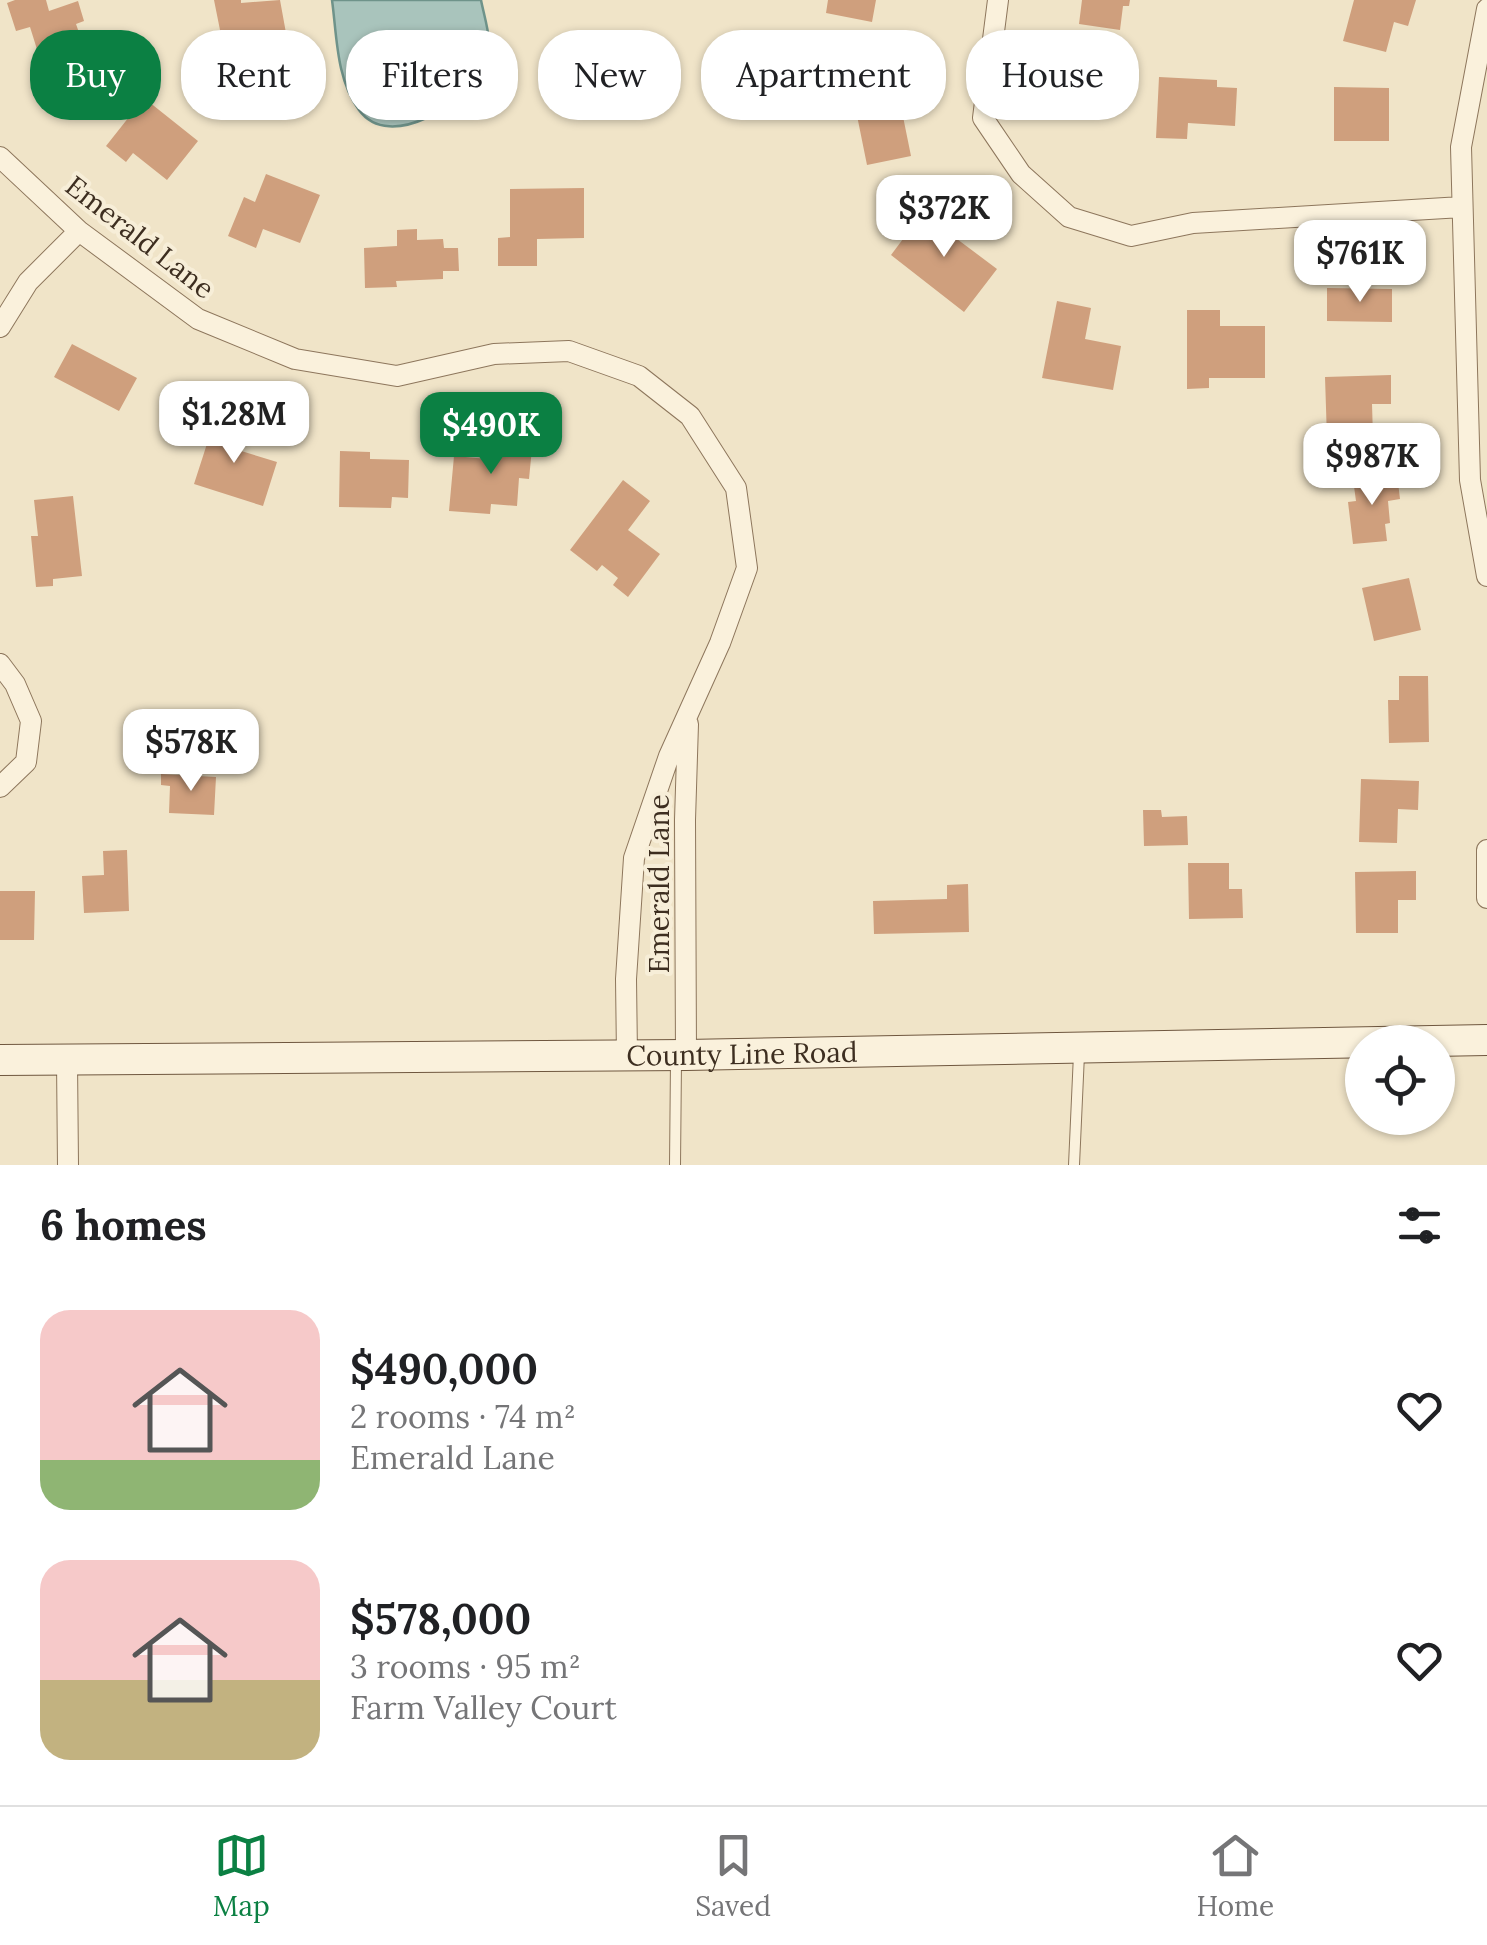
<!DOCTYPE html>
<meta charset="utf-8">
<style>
body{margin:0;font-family:Lora,serif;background:#f6f6f6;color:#202124;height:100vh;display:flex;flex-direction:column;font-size:38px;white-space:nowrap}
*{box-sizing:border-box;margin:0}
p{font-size:32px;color:#757577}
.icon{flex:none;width:55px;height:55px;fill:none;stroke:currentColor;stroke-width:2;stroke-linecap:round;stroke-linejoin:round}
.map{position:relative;height:1165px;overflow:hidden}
.sheet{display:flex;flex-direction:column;background:#fff;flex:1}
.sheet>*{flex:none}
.top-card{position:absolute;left:30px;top:30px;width:1428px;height:90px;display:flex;gap:20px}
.buttons{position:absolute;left:1345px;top:1025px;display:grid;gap:20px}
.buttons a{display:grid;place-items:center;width:110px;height:110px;border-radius:50%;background:#fff;box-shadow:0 2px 8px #0004;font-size:50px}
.price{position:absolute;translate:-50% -85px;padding:0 22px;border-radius:20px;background:#fff;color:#222;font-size:32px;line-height:65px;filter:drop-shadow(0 2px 5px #0008)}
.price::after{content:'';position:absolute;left:50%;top:60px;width:30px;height:22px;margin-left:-15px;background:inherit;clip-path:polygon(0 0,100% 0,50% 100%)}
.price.on{background:#0b8043;color:#fff}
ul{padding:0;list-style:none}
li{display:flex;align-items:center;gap:30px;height:250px;padding:0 40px}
li span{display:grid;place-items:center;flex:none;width:280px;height:200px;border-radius:30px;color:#555}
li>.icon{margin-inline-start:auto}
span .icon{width:120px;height:120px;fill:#fffc;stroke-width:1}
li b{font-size:42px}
h2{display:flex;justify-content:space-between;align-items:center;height:120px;padding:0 40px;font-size:42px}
.pill{padding:0 35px;border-radius:40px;background:#fff;box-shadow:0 2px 8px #0004;font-size:35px;line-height:90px}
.pill.on{background:#0b8043;color:#fff}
.tab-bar{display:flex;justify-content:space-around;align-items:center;height:140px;border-top:2px solid #e0e0e0;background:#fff;font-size:28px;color:#757577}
.tab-bar a{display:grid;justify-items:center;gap:5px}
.tab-bar .on{color:#0b8043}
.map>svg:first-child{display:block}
.water{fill:#a9c4bc;stroke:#6f938a;stroke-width:2.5}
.building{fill:#cf9f7d}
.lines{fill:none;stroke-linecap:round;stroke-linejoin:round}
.service-casing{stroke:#8d765c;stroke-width:12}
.minor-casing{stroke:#8d765c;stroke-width:22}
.secondary-casing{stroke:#6f573f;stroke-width:32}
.service{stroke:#faf1dc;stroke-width:10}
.minor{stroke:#faf1dc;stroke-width:20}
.secondary{stroke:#faf1dc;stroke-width:30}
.labels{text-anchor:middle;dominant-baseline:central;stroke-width:8;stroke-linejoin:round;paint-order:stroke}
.street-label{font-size:28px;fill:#3d2e20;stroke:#f7eed8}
</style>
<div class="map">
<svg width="1487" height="1165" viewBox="0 0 1487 1165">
<rect width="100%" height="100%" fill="#f0e4c8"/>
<!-- water -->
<path class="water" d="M 332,0 L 481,0 C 485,21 495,47 485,67 C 467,102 390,153 359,110 C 336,79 337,36 332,0 Z"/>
<!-- building -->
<path class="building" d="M 15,0 L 46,0 L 49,11 L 78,1 L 84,21 L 76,24 L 84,47 L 97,43 L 103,60 L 46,78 L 30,27 L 16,31 L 7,3 Z
M 214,0 L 241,0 L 241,3 L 280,0 L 288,44 L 225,55 Z
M 828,0 L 876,0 L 872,22 L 826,13 Z
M 1082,0 L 1130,0 L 1129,6 L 1123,6 L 1120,30 L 1079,24 Z
M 1354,0 L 1416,0 L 1408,26 L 1394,22 L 1386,52 L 1343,41 Z
M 895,77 L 911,156 L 867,165 L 851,86 Z
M 1159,77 L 1217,80 L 1217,87 L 1237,88 L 1235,126 L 1188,123 L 1187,139 L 1156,138 Z
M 1334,87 L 1389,88 L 1389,141 L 1334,141 Z
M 144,98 L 198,141 L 167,180 L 133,153 L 126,162 L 106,146 Z
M 266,174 L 320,195 L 300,243 L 263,229 L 256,248 L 228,236 L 244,197 L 255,202 Z
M 584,188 L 584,238 L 537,239 L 537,266 L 498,266 L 498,238 L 510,237 L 510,189 Z
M 927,207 L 958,230 L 953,236 L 997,269 L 964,312 L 891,255 Z
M 417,229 L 417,240 L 443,239 L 444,248 L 458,248 L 459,271 L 443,271 L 443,279 L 396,281 L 397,287 L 365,288 L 364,248 L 397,246 L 397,230 Z
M 1327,288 L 1392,289 L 1392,322 L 1327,321 Z
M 1057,301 L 1091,308 L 1085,339 L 1121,346 L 1113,390 L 1042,378 Z
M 1187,310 L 1220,310 L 1220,326 L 1265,326 L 1265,378 L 1209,378 L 1209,388 L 1187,389 Z
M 72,344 L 137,378 L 119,411 L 54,377 Z
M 1391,375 L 1391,404 L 1372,404 L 1373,437 L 1327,439 L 1325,377 Z
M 215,419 L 245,428 L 238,450 L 277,462 L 263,506 L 194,484 Z
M 501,435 L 533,438 L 529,479 L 519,478 L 517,506 L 491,504 L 490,514 L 449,511 L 454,456 L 499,460 Z
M 340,451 L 370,452 L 370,459 L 409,460 L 408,498 L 392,497 L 391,508 L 339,507 Z
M 1397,474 L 1400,499 L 1388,501 L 1390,523 L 1385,524 L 1387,541 L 1353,544 L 1348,502 L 1356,501 L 1353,479 Z
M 623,480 L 650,501 L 628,530 L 660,554 L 628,597 L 613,585 L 618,578 L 602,565 L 597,571 L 570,550 Z
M 73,496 L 82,576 L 53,579 L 53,586 L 36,587 L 31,536 L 38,536 L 34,500 Z
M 1409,578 L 1421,630 L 1374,641 L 1362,588 Z
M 1399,676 L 1428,676 L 1429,742 L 1389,743 L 1388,700 L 1399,700 Z
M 161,774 L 216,777 L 214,815 L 169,813 L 170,786 L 161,785 Z
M 1361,779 L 1419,781 L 1418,810 L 1398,809 L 1397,843 L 1359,842 Z
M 1143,810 L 1161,810 L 1162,817 L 1187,816 L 1188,845 L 1144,846 Z
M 127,850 L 129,911 L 84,913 L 82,876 L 104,875 L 103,851 Z
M 1188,863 L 1229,863 L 1229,889 L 1242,889 L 1243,918 L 1189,919 Z
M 1416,871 L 1416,900 L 1398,900 L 1398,933 L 1356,933 L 1355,872 Z
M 968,884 L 969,932 L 874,934 L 873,901 L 947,899 L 947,885 Z
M 0,891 L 35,891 L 34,940 L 0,940 Z"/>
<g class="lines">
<!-- service casing -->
<g class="service-casing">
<path id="service" d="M 675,1165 L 676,1061
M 1074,1165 L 1079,1054"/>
</g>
<!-- minor casing -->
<g class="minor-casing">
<path id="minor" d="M 998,0 L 983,118 L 1021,174 L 1069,217 L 1131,236 L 1193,223 L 1462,207
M 1487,9 L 1461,147 L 1470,480 L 1487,576
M 0,157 L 79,231 L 198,319 L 295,359 L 397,376 L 494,354 L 569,351 L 639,376 L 690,416 L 736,488 L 747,568 L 720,643 L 669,756 L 634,858 L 626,979 L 627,1056
M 0,327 L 28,282 L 79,231
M 0,664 L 15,684 L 31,721 L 26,762 L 0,787
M 1487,850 L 1487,898
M 686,1055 L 685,820 L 688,724
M 67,1061 L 68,1165"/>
</g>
<!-- secondary casing -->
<g class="secondary-casing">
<g id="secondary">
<path id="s1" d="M 0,1060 L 686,1055 L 1487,1040"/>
</g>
</g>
<!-- service -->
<use href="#service" class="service"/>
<!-- minor -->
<use href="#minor" class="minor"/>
<!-- secondary -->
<use href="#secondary" class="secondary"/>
</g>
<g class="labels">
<!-- street labels -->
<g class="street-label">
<text transform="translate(140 237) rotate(38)">Emerald Lane</text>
<text transform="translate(659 884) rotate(-90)">Emerald Lane</text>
<text stroke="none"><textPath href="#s1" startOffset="742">County Line Road</textPath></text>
</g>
</g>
</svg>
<div class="buttons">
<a><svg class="icon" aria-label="locate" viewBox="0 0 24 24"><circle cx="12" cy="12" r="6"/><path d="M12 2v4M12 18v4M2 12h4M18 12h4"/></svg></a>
</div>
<b class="price" style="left:944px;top:260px">$372K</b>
<b class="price" style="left:1360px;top:305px">$761K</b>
<b class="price" style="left:234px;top:466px">$1.28M</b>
<b class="price on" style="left:491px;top:477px">$490K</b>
<b class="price" style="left:1372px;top:508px">$987K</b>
<b class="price" style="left:191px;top:794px">$578K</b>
<div class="top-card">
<a class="pill on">Buy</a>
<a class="pill">Rent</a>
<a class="pill">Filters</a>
<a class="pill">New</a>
<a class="pill">Apartment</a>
<a class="pill">House</a>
</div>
</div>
<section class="sheet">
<h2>6 homes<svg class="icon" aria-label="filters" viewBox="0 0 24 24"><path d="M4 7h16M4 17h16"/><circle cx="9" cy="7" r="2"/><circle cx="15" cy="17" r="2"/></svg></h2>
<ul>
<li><span style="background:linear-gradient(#f6c9c9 75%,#8fb573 0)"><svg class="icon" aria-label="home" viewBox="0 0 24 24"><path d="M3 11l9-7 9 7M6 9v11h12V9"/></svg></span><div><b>$490,000</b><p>2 rooms · 74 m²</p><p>Emerald Lane</p></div><svg class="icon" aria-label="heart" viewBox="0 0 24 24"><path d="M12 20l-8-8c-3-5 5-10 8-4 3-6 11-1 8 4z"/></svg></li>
<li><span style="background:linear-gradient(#f6c9c9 60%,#c2b280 0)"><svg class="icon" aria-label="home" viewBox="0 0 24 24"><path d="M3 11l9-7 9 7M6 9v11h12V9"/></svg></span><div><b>$578,000</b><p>3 rooms · 95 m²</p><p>Farm Valley Court</p></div><svg class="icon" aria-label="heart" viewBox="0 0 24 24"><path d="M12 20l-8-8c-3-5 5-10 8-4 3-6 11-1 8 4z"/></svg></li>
</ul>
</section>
<nav class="tab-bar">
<a class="on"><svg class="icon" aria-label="map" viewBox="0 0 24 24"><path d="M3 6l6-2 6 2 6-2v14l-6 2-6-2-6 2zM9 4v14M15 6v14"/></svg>Map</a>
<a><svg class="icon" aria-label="saved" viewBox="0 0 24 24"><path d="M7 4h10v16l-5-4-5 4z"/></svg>Saved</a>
<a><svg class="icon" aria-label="home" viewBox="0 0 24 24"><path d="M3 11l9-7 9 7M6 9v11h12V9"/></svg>Home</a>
</nav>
